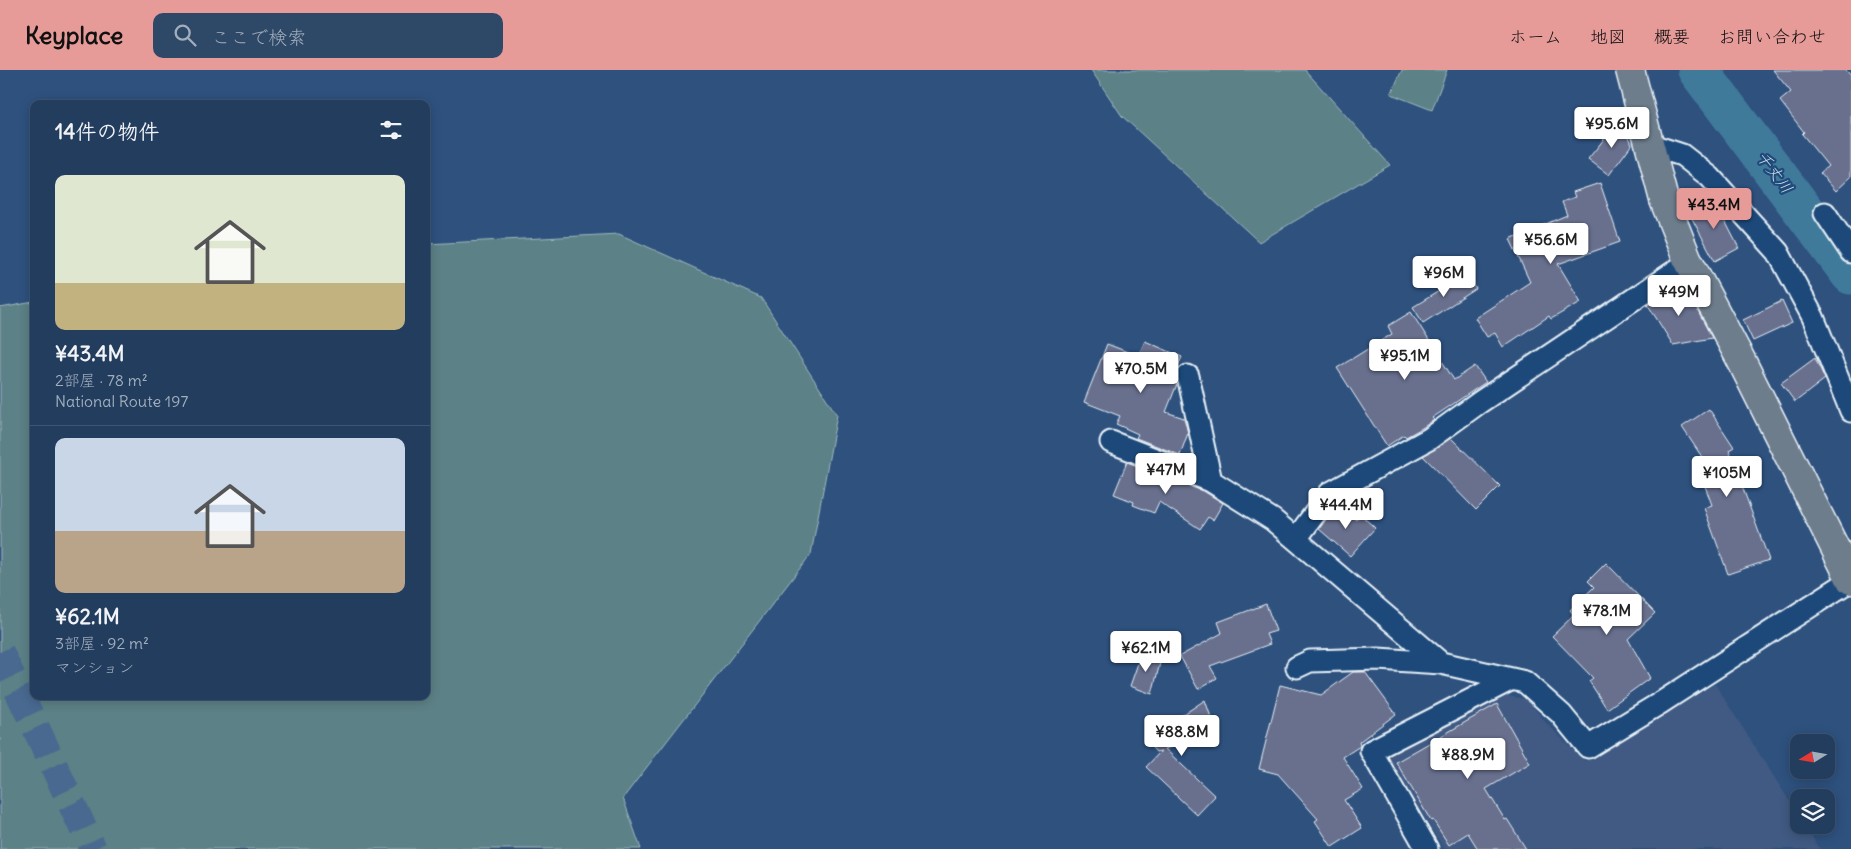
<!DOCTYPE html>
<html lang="ja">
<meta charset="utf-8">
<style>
body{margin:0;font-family:Delius,"Klee One",sans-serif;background:#2e4867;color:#f1f3f6;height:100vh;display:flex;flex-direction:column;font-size:19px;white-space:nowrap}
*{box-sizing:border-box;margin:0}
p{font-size:16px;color:#a2aebc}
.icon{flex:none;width:28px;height:28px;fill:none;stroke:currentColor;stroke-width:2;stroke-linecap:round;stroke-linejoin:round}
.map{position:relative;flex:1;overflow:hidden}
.panel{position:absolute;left:30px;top:30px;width:400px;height:600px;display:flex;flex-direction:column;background:#223d5e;border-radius:10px;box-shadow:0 2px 12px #0003,0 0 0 1px #3f5673}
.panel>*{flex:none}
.needle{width:32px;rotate:259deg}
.buttons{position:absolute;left:1790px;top:664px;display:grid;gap:10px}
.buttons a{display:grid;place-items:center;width:45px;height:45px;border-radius:10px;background:#223d5e;box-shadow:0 2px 12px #0003,0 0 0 1px #3f5673;font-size:25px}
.price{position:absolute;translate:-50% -42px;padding:0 11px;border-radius:5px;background:#fff;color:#222;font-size:16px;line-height:32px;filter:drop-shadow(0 1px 2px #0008)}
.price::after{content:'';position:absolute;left:50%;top:30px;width:15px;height:11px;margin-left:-8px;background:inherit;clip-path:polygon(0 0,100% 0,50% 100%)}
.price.selected{background:#e69b98;color:#111}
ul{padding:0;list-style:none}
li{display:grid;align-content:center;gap:10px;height:265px;padding:0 25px}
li+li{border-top:1px solid #3f5673}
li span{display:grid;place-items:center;height:155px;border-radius:10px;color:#555}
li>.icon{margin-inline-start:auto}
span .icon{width:90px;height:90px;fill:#fffc;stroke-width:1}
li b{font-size:21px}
h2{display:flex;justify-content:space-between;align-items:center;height:60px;padding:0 25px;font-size:21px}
header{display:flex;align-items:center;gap:30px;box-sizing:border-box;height:70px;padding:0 25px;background:#e69b98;color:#111}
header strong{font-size:24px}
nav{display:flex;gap:28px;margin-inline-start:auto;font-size:18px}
.search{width:350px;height:45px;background:#2e4867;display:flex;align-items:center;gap:12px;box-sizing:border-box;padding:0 18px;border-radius:10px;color:#a2aebc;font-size:19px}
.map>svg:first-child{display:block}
.built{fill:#3f5a83}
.green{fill:#5c8186;stroke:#a2b9bf}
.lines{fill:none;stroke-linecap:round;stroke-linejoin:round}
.river{stroke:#417a9b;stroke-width:41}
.building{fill:#686f8e;stroke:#e8f1f8}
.motorway-tunnel{stroke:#4a6990;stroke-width:28;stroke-dasharray:28 14;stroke-linecap:butt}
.minor-casing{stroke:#e8f1f8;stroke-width:25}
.trunk-casing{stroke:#e8f1f8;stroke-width:31}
.minor{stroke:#1f4a7a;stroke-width:21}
.trunk{stroke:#6d7d8c;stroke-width:28}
.labels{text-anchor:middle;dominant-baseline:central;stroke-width:4.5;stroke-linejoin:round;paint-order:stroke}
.water-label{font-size:16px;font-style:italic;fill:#cfdfea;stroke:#1f4a7a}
</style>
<header>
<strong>Keyplace</strong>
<div class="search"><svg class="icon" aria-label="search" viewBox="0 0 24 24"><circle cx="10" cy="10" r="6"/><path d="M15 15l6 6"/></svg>ここで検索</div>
<nav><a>ホーム</a><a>地図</a><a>概要</a><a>お問い合わせ</a></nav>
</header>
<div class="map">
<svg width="1851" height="779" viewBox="0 0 1851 779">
<rect width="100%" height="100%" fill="#2e517e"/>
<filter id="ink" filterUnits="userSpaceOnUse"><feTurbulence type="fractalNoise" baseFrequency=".02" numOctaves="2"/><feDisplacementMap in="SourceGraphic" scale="10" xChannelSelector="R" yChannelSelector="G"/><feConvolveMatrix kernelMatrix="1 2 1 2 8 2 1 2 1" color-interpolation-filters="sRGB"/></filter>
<g filter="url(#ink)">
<!-- built -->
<path class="built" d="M 1715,614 L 1799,746 L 1799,755 L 1804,755 L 1820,779 L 1444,779 L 1387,687 L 1501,625 L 1527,629 L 1546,653 L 1585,691 Z"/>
<!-- green -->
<path class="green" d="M 1091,0 L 1305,0 L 1390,95 L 1259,172 L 1122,46 Z
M 1402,0 L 1447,0 L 1432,40 L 1391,24 Z
M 619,164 L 761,228 L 837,345 L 811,484 L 623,728 L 641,779 L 0,779 L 0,238 L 34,232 L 34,626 L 426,626 L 426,174 Z"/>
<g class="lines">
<!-- river -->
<path class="river" d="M 1698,0 L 1851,204"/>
</g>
<!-- building -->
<path class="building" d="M 1773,0 L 1846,0 L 1851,6 L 1851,107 L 1836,121 L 1820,103 L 1828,96 L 1802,64 L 1804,62 L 1780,31 L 1791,22 Z
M 1621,48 L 1632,74 L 1609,105 L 1588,89 Z
M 1600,113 L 1620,172 L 1558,194 L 1581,232 L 1551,249 L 1549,246 L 1503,277 L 1495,263 L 1487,267 L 1475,248 L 1530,212 L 1510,169 L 1567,145 L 1562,132 L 1575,127 L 1573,122 Z
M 1710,129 L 1725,151 L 1739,178 L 1715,191 L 1689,143 Z
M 1467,204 L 1476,219 L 1423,253 L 1413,237 Z
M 1680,213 L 1694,234 L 1712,268 L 1673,275 L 1648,235 Z
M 1782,231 L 1792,253 L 1753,271 L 1743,250 Z
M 1411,242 L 1454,310 L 1475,296 L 1486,312 L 1432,348 L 1434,350 L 1422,358 L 1406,367 L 1404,365 L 1387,376 L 1337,298 L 1392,264 L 1388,256 Z
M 1145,271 L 1182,287 L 1171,312 L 1177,314 L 1166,342 L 1184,348 L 1188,363 L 1180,385 L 1136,368 L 1138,364 L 1116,354 L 1120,346 L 1084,332 L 1107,274 L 1138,286 Z
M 1815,288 L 1825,309 L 1795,332 L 1781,313 Z
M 1709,339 L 1734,377 L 1729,380 L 1769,490 L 1728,504 L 1704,438 L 1712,435 L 1705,416 L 1718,411 L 1682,357 Z
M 1451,368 L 1500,416 L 1476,440 L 1423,386 Z
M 1127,392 L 1205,422 L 1223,433 L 1213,450 L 1208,447 L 1200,459 L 1159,432 L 1154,443 L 1133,435 L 1134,432 L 1114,424 Z
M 1338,433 L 1356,450 L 1361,445 L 1375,458 L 1350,486 L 1319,459 Z
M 1606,493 L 1655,543 L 1628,569 L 1650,608 L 1607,639 L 1589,611 L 1593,608 L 1552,566 L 1574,545 L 1570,540 L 1594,517 L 1588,511 Z
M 1266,534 L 1276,561 L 1266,564 L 1270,574 L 1210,596 L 1217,608 L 1198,619 L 1180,586 L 1222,563 L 1218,552 Z
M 1142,582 L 1161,589 L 1152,624 L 1130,616 Z
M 1353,602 L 1365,602 L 1396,644 L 1359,672 L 1360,676 L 1343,687 L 1363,719 L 1344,730 L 1362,758 L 1332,777 L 1315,751 L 1318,749 L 1278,704 L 1259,699 L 1280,615 L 1321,625 Z
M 1205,630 L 1216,662 L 1165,679 L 1215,726 L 1197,745 L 1146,697 L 1161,681 L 1156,682 L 1145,670 Z
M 1497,634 L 1530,693 L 1486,719 L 1505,750 L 1507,749 L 1526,779 L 1478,779 L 1468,763 L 1449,775 L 1433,750 L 1431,751 L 1396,692 Z"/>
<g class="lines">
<!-- motorway-tunnel -->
<path class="motorway-tunnel" d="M 0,582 L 93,779"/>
<!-- minor casing -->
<g class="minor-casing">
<path id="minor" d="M 1651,75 L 1682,85 L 1710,107 L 1778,182 L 1813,247 L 1851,341
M 1825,143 L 1851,182
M 1188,306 L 1211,411 L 1273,450 L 1441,593
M 1111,372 L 1211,411
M 1296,469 L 1330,423 L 1429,369 L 1480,332 L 1689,192
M 1297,597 L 1310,591 L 1378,589 L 1441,593 L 1525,612 L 1561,644 L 1588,677 L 1662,632 L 1851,510
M 1427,779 L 1371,681 L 1512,609"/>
</g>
<!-- trunk casing -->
<g class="trunk-casing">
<path id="trunk" d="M 1630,0 L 1664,130 L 1687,188 L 1740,288 L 1851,510"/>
</g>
<!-- minor -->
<use href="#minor" class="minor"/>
<!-- trunk -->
<use href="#trunk" class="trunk"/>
</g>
</g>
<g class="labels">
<!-- water labels -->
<g class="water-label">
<text transform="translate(1775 102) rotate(53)">千丈川</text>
</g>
</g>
</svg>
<div class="buttons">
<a><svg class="needle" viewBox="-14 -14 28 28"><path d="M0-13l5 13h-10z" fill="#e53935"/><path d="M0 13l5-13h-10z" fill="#a2aebc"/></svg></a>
<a><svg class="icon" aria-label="layers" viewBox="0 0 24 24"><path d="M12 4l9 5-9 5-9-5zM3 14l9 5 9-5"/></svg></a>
</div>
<b class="price" style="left:1612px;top:79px">¥95.6M</b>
<b class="price selected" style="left:1714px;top:160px">¥43.4M</b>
<b class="price" style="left:1551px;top:195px">¥56.6M</b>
<b class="price" style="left:1444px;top:228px">¥96M</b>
<b class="price" style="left:1679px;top:247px">¥49M</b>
<b class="price" style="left:1405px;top:311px">¥95.1M</b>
<b class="price" style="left:1141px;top:324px">¥70.5M</b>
<b class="price" style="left:1166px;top:425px">¥47M</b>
<b class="price" style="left:1727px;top:428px">¥105M</b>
<b class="price" style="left:1346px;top:460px">¥44.4M</b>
<b class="price" style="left:1607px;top:566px">¥78.1M</b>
<b class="price" style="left:1146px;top:603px">¥62.1M</b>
<b class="price" style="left:1182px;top:687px">¥88.8M</b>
<b class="price" style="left:1468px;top:710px">¥88.9M</b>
<section class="panel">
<h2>14件の物件<svg class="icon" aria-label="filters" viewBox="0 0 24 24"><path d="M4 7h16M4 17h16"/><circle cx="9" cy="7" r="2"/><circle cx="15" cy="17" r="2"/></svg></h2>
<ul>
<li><span style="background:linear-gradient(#dfe7d0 70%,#c2b280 0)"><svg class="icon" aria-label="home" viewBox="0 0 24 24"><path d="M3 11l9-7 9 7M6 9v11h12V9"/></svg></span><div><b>¥43.4M</b><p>2部屋 · 78 m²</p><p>National Route 197</p></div></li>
<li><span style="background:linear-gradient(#c9d6e8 60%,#b9a48a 0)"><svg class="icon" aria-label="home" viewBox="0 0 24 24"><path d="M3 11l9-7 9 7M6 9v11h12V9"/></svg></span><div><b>¥62.1M</b><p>3部屋 · 92 m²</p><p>マンション</p></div></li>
</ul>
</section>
</div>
